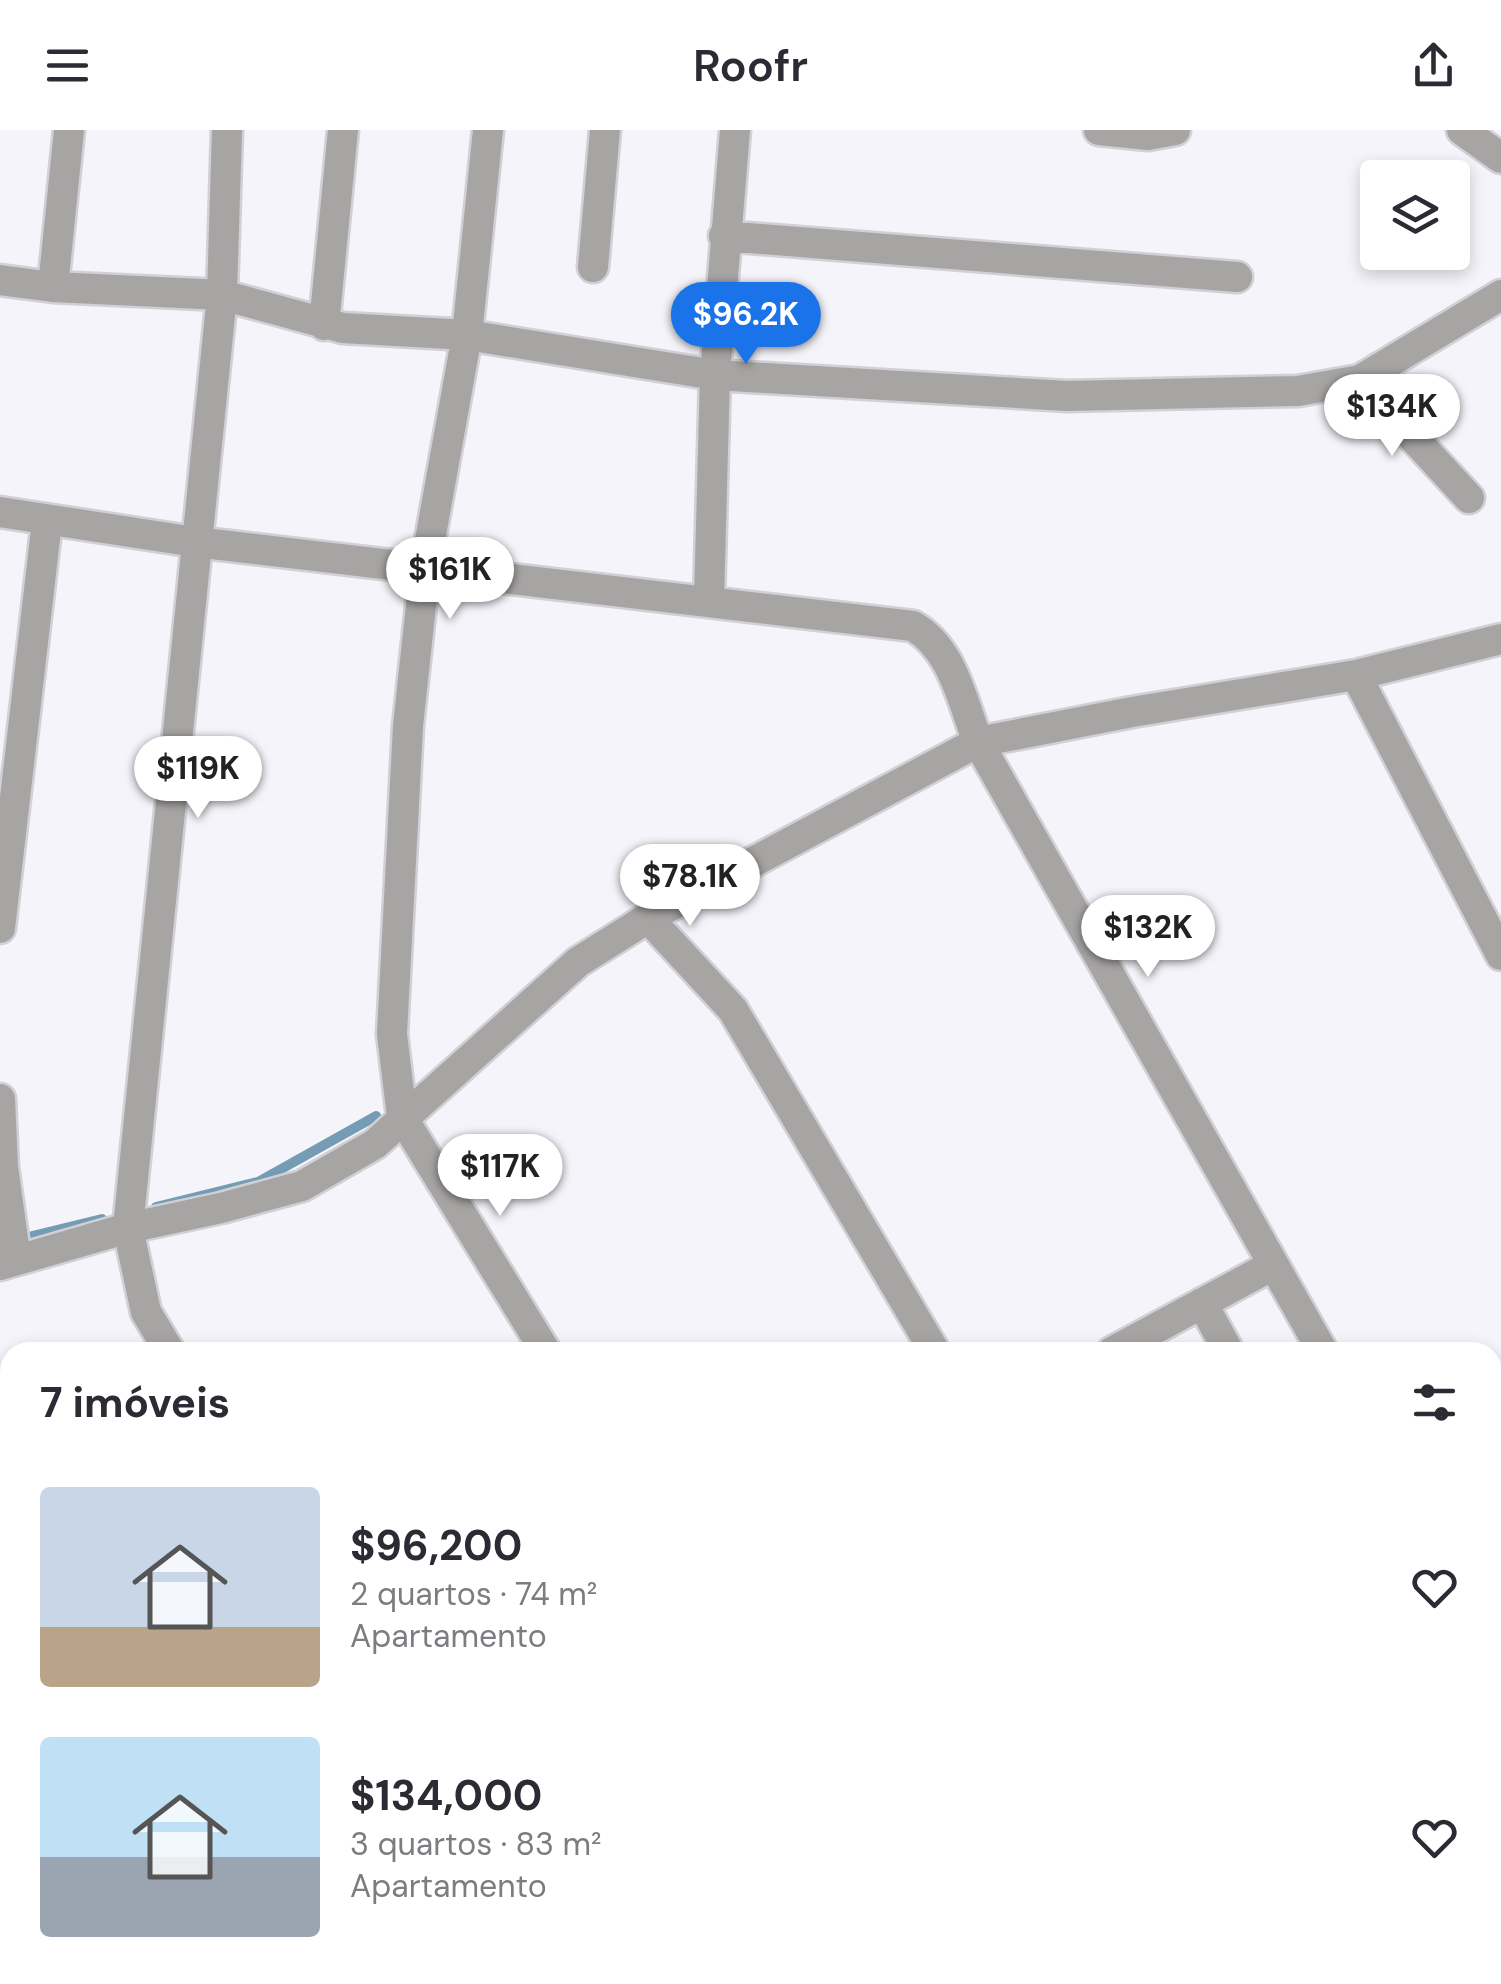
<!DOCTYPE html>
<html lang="pt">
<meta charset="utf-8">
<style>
body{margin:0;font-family:"DM Sans",sans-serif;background:#f7f7f7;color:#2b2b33;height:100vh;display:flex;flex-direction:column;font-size:38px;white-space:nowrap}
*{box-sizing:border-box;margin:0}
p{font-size:32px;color:#7c7c81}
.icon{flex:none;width:55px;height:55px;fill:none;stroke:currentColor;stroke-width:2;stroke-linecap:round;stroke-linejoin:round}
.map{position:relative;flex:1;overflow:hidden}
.details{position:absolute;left:0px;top:1212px;width:1502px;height:642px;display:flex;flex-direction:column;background:#fff;border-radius:30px 30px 0 0;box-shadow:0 5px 15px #0003}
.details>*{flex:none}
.buttons{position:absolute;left:1360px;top:30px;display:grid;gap:20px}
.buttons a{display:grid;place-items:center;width:110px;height:110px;border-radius:10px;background:#fff;box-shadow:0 5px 15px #0003;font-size:50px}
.price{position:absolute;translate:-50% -85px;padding:0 22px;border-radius:35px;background:#fff;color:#222;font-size:32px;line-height:65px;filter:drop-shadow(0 2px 5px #0008)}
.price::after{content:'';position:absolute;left:50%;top:60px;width:30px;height:22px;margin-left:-15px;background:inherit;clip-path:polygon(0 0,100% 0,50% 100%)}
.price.active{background:#1a73e8;color:#fff}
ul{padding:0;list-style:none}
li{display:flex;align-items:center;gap:30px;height:250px;padding:0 40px}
li span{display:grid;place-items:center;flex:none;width:280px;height:200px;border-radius:10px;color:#555}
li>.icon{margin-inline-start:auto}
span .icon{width:120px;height:120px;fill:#fffc;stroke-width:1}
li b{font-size:42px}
h2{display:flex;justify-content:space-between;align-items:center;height:120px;padding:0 40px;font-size:42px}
header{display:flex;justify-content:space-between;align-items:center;height:130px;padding:0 40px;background:#fff;font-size:45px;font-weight:600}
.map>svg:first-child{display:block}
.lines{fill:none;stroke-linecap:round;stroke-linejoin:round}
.stream{stroke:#749db5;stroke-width:10}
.minor-casing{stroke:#d0d0d6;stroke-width:35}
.minor{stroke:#a7a4a4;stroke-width:30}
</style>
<header><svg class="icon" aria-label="menu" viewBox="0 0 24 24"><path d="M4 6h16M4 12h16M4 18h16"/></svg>Roofr<svg class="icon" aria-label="share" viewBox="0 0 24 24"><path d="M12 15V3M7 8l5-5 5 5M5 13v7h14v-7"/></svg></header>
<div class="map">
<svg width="1501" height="1854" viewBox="0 0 1501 1854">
<rect width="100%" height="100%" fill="#f4f4fa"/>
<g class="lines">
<!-- stream -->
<path class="stream" d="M 156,1077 L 258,1052 L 376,986
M 16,1110 L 102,1089"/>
<!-- minor casing -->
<g class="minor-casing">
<path id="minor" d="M 488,0 L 467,205 L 425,438 L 408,596 L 392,904 L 402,987 L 546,1222
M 1099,0 L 1148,5 L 1175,0
M 1462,0 L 1501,28
M 724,106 L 1237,147
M 593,137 L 605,0
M 0,150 L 53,157 L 222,165 L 343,198 L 467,205 L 715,245 L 1067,266 L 1298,261 L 1360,250 L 1501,165
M 53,157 L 69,0
M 324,195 L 343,0
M 1360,250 L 1469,368
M 0,382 L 195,412 L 913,496 C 953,519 962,571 978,612 L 1323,1222
M 709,471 L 715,245 L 735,0
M 1356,545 L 1501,825
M 648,788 L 733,880 L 935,1222
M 0,798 L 47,391
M 0,969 L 3,1037 L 16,1130
M 0,1135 L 128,1098 L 221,1078 L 302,1056 L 375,1014 L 578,832 L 648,788 L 978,612 L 1132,582 L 1356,545 L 1501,509
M 1202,1173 L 1229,1222
M 170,1222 L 146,1182 L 128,1098 L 222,165 L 227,0
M 1112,1222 L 1273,1135
M 1492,1392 L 1501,1387
M 0,1604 L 10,1622
M 1492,1734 L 1501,1730
M 517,1845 L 522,1854
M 0,1852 L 12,1845
M 657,1854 L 673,1845
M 1273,1854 L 1290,1845"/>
</g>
<!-- minor -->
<use href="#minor" class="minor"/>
</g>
</svg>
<div class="buttons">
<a><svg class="icon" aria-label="layers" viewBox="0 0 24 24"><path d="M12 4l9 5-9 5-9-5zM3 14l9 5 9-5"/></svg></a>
</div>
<b class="price active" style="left:746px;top:237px">$96.2K</b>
<b class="price" style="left:1392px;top:329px">$134K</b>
<b class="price" style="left:450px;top:492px">$161K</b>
<b class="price" style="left:198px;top:691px">$119K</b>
<b class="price" style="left:690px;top:799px">$78.1K</b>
<b class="price" style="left:1148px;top:850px">$132K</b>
<b class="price" style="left:500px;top:1089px">$117K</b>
<section class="details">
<h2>7 imóveis<svg class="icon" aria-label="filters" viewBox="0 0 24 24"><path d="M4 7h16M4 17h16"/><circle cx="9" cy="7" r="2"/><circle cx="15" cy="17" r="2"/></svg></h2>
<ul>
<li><span style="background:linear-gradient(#c9d6e8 70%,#b9a48a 0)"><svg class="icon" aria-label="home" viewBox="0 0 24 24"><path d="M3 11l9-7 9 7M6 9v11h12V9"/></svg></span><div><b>$96,200</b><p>2 quartos · 74 m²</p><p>Apartamento</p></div><svg class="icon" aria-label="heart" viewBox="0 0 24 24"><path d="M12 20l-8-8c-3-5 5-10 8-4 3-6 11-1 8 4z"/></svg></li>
<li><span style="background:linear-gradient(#bfe0f5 60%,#9aa5b1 0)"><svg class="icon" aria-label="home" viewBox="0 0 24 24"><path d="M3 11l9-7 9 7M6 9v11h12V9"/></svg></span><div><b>$134,000</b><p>3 quartos · 83 m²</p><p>Apartamento</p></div><svg class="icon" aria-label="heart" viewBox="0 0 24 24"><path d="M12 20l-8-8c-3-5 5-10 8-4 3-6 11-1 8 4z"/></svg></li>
</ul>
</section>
</div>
